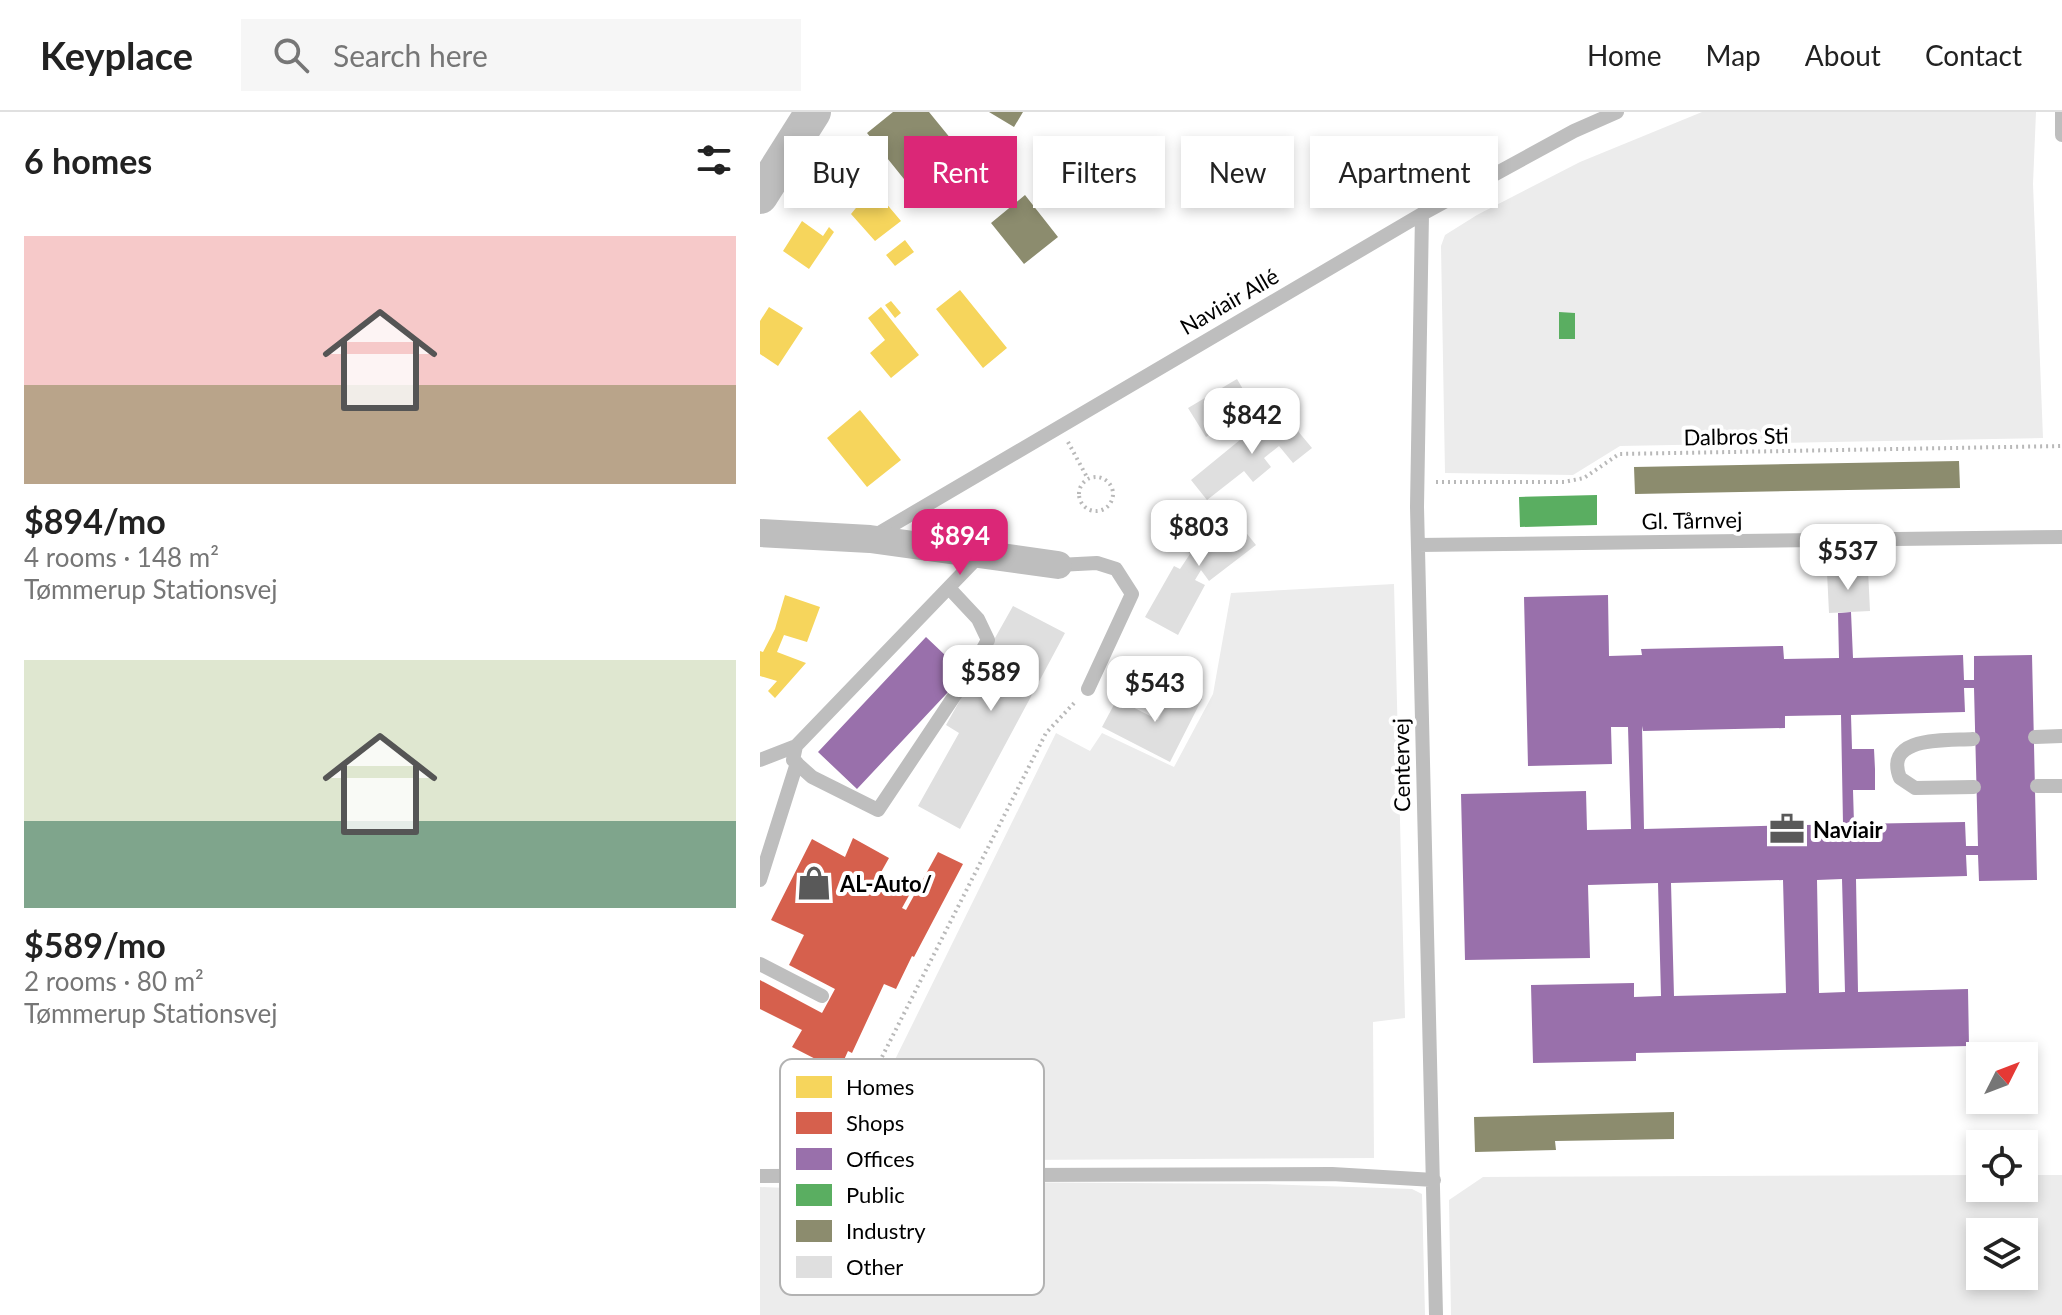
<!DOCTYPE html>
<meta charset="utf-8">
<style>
body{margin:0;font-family:Lato,sans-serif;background:#f6f6f6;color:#222;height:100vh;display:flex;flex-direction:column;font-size:30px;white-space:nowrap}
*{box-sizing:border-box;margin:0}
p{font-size:26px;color:#767676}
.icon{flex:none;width:44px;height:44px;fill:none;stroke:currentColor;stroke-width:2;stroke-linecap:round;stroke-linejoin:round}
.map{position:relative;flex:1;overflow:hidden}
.side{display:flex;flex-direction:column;background:#fff;width:760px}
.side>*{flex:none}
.top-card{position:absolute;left:24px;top:24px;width:760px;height:72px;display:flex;gap:16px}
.needle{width:52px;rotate:48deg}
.fabs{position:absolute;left:1206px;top:930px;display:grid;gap:16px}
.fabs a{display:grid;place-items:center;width:72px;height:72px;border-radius:0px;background:#fff;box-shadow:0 4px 12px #0003;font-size:40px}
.price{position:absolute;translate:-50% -68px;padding:0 18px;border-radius:16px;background:#fff;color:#222;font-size:26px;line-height:52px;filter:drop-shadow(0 2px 4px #0008)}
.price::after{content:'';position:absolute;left:50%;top:48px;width:24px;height:18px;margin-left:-12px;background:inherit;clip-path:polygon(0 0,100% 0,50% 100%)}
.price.current{background:#db2777;color:#fff}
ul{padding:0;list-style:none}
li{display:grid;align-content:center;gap:16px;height:424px;padding:0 24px}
li span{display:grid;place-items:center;height:248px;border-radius:0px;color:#555}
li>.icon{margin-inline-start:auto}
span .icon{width:144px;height:144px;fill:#fffc;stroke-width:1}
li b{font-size:34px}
h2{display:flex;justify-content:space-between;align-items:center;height:96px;padding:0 24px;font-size:34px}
.chip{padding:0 28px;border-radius:0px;background:#fff;box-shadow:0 4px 12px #0003;font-size:28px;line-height:72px}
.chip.current{background:#db2777;color:#fff}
header{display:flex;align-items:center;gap:48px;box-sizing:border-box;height:112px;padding:0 40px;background:#fff;border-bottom:2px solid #e0e0e0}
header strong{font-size:38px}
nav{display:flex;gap:44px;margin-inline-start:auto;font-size:28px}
.search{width:560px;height:72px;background:#f6f6f6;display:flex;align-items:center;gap:20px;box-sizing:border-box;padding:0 28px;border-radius:0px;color:#767676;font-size:30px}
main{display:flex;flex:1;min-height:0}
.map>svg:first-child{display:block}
.green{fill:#ececec;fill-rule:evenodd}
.homes{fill:#f6d55c}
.shops{fill:#d6604d}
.offices{fill:#9970ab;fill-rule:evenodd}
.public{fill:#5aae61}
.industry{fill:#8c8c6e}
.building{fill:#dfdfdf}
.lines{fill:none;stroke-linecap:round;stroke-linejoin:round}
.path{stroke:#b9b9b9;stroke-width:4;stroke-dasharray:2 4;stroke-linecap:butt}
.service{stroke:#bebebe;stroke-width:14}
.minor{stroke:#bebebe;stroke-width:28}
.tertiary{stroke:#bebebe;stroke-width:36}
.labels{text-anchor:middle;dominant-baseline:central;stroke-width:8;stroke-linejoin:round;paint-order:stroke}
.street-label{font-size:22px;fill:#000;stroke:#fff}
.poi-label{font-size:22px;font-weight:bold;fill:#000;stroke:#fff;text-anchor:start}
.key{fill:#fff;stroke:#b2b2b2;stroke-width:2}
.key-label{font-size:22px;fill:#000}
</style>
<header>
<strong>Keyplace</strong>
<div class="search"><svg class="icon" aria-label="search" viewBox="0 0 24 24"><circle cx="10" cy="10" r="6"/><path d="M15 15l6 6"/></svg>Search here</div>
<nav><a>Home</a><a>Map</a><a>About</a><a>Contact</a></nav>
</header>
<main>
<section class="side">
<h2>6 homes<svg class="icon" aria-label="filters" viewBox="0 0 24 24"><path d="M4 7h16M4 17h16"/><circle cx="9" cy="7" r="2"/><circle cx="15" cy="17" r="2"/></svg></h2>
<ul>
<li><span style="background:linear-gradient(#f6c9c9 60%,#b9a48a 0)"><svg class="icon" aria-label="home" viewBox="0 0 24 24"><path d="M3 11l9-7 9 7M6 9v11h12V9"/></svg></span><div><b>$894/mo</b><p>4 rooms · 148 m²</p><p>Tømmerup Stationsvej</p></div></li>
<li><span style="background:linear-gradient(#dfe7d0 65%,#7fa58c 0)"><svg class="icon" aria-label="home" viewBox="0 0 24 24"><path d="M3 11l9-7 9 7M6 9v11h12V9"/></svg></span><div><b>$589/mo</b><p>2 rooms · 80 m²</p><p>Tømmerup Stationsvej</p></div></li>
</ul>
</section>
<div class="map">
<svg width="1302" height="1203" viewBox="0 0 1302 1203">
<rect width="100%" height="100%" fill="#fff"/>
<!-- green -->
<path class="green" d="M 942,0 L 1276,0 L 1273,72 L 1283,326 L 860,334 L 813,363 L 685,361 L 681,134 L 685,123 L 717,103 L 820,50 Z
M 634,472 L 645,906 L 613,910 L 614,1046 L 85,1049 L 296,621 L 330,639 L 342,621 L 414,655 L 453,582 L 471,481 Z
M 1220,1063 L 1220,1076 L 1264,1076 L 1264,1063 L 1302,1063 L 1302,1203 L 691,1203 L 689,1088 L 723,1065 ZM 1220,1120 L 1264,1120 L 1264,1164 L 1220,1164 Z
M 102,1069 L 505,1072 L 652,1077 L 662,1082 L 665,1203 L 0,1203 L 0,1075 L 80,1078 Z"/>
<!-- homes -->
<path class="homes" d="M 119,83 L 141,109 L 115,129 L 91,102 L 100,91 L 106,94 Z
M 42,109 L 63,124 L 69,115 L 74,120 L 49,157 L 23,139 Z
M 145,128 L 154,140 L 135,154 L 126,143 Z
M 200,178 L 247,236 L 223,256 L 176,197 Z
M 131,189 L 141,201 L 135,206 L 125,193 Z
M 9,195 L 43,216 L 18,254 L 0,242 L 0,209 Z
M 121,195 L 159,243 L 131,266 L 110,241 L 125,228 L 108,206 Z
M 100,298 L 141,348 L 107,375 L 67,326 Z
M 25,483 L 60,495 L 47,530 L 24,523 L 17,540 L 46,551 L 15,586 L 8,579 L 17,569 L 0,564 L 0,539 L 3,540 L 15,517 Z"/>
<!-- shops -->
<path class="shops" d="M 93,726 L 129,746 L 120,762 L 152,778 L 142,796 L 146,798 L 178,740 L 203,752 L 154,845 L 152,844 L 136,877 L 124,872 L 92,941 L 88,939 L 79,959 L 32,935 L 42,918 L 0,897 L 0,868 L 62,901 L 75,877 L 29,853 L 44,823 L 11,808 L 52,727 L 85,745 Z"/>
<!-- offices -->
<path class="offices" d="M 848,483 L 849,544 L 882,543 L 881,537 L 1023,534 L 1024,547 L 1079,546 L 1078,501 L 1091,500 L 1093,546 L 1203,543 L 1204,568 L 1214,568 L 1214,544 L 1272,543 L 1277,768 L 1219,769 L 1218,743 L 1206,743 L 1207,764 L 1096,767 L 1098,880 L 1208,877 L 1209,934 L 876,941 L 876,949 L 773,951 L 771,873 L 874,871 L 874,885 L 901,884 L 898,771 L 828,773 L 830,846 L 705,848 L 701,682 L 826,679 L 827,718 L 871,717 L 868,615 L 851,615 L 852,652 L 768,654 L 764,485 ZM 1204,576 L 1214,576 L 1218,734 L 1206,734 L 1205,710 L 1094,712 L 1093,678 L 1115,678 L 1115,657 L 1114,637 L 1092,637 L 1091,603 L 1205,600 ZM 1081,603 L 1083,712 L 884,717 L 882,614 L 883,619 L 1025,616 L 1025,604 ZM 1082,767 L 1085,880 L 1059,881 L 1057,768 ZM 1023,768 L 1026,881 L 914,884 L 911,771 Z
M 166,525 L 205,562 L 97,677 L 58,640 Z"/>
<!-- public -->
<path class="public" d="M 799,200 L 815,201 L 815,227 L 799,227 Z
M 837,383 L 837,413 L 760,415 L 759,385 Z"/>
<!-- industry -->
<path class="industry" d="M 133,0 L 169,0 L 200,38 L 152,77 L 107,21 Z
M 229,0 L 263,0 L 254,15 Z
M 235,46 L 245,58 L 232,69 L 222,57 Z
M 265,83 L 298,125 L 264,152 L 231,111 Z
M 1199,349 L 1200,376 L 875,382 L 874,355 Z
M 914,1000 L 914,1027 L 795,1029 L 796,1038 L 715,1040 L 714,1005 Z"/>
<!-- building -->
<path class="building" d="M 477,267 L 494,296 L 446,325 L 428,296 Z
M 522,300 L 552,336 L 533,351 L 519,334 L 504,346 L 511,355 L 493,370 L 484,359 L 447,388 L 431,368 L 486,323 L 489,327 Z
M 462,391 L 496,433 L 449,469 L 441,458 L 435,468 L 445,473 L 418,523 L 385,505 L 414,454 L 420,457 L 430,442 L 421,430 L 439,415 L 443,420 L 456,410 L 449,402 Z
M 1108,458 L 1110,499 L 1069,501 L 1067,460 Z
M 253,494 L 305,521 L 200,717 L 158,694 L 199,621 L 186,613 Z
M 416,573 L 442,587 L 410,650 L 342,615 L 357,587 L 398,608 Z"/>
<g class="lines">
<!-- path -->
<path class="path" d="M 308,330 L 328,367
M319 382a17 17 0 1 1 34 0a17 17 0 1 1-34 0Z
M 676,370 L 804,370 L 824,366 L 859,342 L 1302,334
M 65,1043 L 85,1018 L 286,621 L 315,590"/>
<!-- service -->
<path class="service" d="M 1302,0 L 1302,23
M 662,102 L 657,395 L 676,1203
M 114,424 L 662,102 L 814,19 L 857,0
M 658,433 L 1302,425
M 298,453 L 337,451 L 356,457 L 372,482 L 328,577
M 189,476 L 218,507 L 228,528 L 209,562 L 118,698 L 52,665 L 33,648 L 36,634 L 221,442
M 1275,625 L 1302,624
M 1213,627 C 1188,629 1123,623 1140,666 L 1155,676 L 1214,675
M 0,648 L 36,634
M 1277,674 L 1302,674
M 0,768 L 37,651
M 0,852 L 62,884
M 0,1064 L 572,1062 L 674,1068"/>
<!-- minor -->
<path class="minor" d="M 0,421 L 110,427 L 298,453"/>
<!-- tertiary -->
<path class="tertiary" d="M 0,84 L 53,0"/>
</g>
<!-- icons -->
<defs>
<g id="office-bare" transform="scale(2.76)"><path d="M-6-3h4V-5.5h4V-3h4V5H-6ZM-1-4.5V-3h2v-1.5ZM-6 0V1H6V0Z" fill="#595959" stroke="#fff" stroke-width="2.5" paint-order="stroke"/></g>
<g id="shop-bare" transform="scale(2.76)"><path d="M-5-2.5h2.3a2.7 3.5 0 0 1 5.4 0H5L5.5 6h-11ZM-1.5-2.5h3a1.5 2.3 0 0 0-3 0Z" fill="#595959" stroke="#fff" stroke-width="2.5" paint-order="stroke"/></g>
</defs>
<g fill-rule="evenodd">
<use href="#office-bare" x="1027" y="717"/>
<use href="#shop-bare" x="54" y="771"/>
</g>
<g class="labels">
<!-- street labels -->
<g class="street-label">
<text transform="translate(469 189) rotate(-30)">Naviair Allé</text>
<text transform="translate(976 324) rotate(-1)">Dalbros Sti</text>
<text transform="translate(932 408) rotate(-1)">Gl. Tårnvej</text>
<text transform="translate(641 653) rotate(-91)">Centervej</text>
</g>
<!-- poi labels -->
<g class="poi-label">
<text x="1053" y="717">Naviair</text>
<text x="80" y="771">AL-Auto/</text>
</g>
</g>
<!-- legend -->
<rect x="20" y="947" width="264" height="236" rx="12" class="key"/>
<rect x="36" y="964" width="36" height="22" fill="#f6d55c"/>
<rect x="36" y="1000" width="36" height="22" fill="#d6604d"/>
<rect x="36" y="1036" width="36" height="22" fill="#9970ab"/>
<rect x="36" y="1072" width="36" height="22" fill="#5aae61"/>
<rect x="36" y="1108" width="36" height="22" fill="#8c8c6e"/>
<rect x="36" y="1144" width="36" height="22" fill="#dfdfdf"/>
<g class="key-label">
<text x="86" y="983">Homes</text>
<text x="86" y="1019">Shops</text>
<text x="86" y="1055">Offices</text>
<text x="86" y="1091">Public</text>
<text x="86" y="1127">Industry</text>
<text x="86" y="1163">Other</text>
</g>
</svg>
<div class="fabs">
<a><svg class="needle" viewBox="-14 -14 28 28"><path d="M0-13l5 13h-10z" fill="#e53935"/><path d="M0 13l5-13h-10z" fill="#767676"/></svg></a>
<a><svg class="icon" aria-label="locate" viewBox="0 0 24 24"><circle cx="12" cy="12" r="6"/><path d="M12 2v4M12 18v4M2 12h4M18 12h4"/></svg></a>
<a><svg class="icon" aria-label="layers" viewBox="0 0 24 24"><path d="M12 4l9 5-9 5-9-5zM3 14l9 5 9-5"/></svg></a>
</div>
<b class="price" style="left:492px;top:344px">$842</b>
<b class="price" style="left:439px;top:456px">$803</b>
<b class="price current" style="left:200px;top:465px">$894</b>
<b class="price" style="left:1088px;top:480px">$537</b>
<b class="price" style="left:231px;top:601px">$589</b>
<b class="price" style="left:395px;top:612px">$543</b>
<div class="top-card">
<a class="chip">Buy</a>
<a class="chip current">Rent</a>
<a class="chip">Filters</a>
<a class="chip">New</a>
<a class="chip">Apartment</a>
</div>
</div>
</main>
